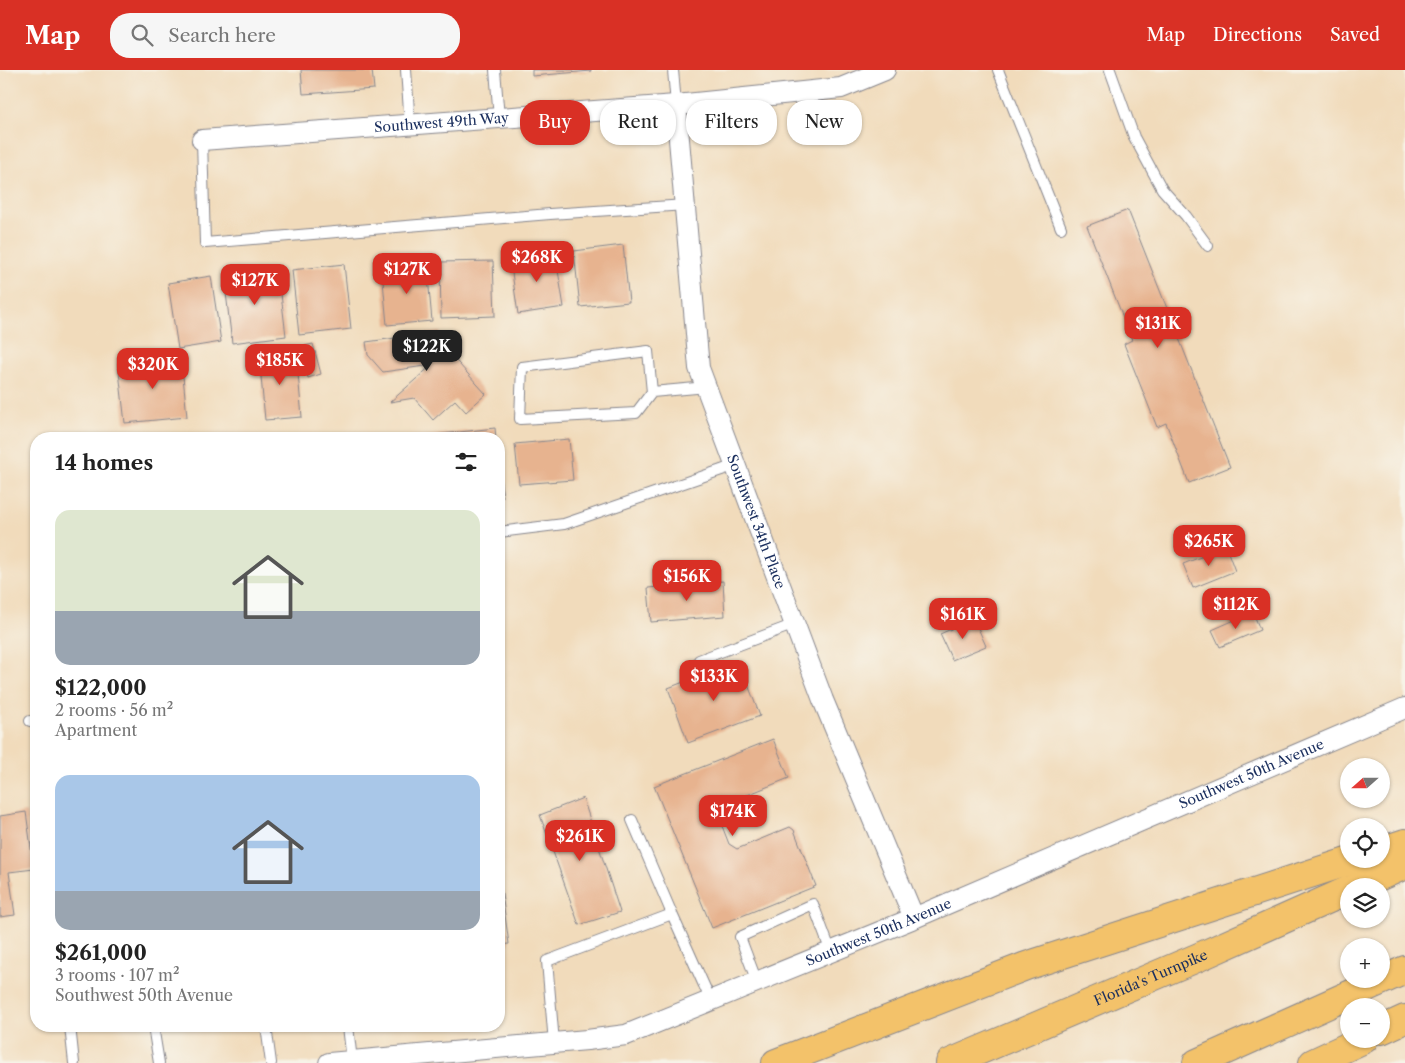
<!DOCTYPE html>
<meta charset="utf-8">
<style>
body{margin:0;font-family:"Libre Caslon Text",serif;background:#f6f6f6;color:#222;height:100vh;display:flex;flex-direction:column;font-size:19px;white-space:nowrap}
*{box-sizing:border-box;margin:0}
p{font-size:16px;color:#767676}
.icon{flex:none;width:28px;height:28px;fill:none;stroke:currentColor;stroke-width:2;stroke-linecap:round;stroke-linejoin:round}
.map{position:relative;flex:1;overflow:hidden}
.details{position:absolute;left:30px;top:362px;width:475px;height:600px;display:flex;flex-direction:column;background:#fff;border-radius:20px;box-shadow:0 1px 4px #0004}
.details>*{flex:none}
.hud{position:absolute;left:520px;top:30px;width:475px;height:45px;display:flex;gap:10px}
.needle{width:32px;rotate:249deg}
.fabs{position:absolute;left:1340px;top:688px;display:grid;gap:10px}
.fabs a{display:grid;place-items:center;width:50px;height:50px;border-radius:50%;background:#fff;box-shadow:0 1px 4px #0004;font-size:25px}
.price{position:absolute;translate:-50% -42px;padding:0 11px;border-radius:10px;background:#d93025;color:#fff;font-size:16px;line-height:32px;filter:drop-shadow(0 1px 2px #0008)}
.price::after{content:'';position:absolute;left:50%;top:30px;width:15px;height:11px;margin-left:-8px;background:inherit;clip-path:polygon(0 0,100% 0,50% 100%)}
.price.selected{background:#222;color:#fff}
ul{padding:0;list-style:none}
li{display:grid;align-content:center;gap:10px;height:265px;padding:0 25px}
li span{display:grid;place-items:center;height:155px;border-radius:15px;color:#555}
li>.icon{margin-inline-start:auto}
span .icon{width:90px;height:90px;fill:#fffc;stroke-width:1}
li b{font-size:21px}
h2{display:flex;justify-content:space-between;align-items:center;height:60px;padding:0 25px;font-size:21px}
.chip{padding:0 18px;border-radius:20px;background:#fff;box-shadow:0 1px 4px #0004;font-size:18px;line-height:45px}
.chip.selected{background:#d93025;color:#fff}
header{display:flex;align-items:center;gap:30px;box-sizing:border-box;height:70px;padding:0 25px;background:#d93025;color:#fff}
header strong{font-size:24px}
nav{display:flex;gap:28px;margin-inline-start:auto;font-size:18px}
.search{width:350px;height:45px;background:#f6f6f6;display:flex;align-items:center;gap:12px;box-sizing:border-box;padding:0 18px;border-radius:20px;color:#767676;font-size:19px}
.map>svg:first-child{display:block}
.building{fill:#e7b38f}
.lines{fill:none;stroke-linecap:round;stroke-linejoin:round}
.lane-casing{stroke:#86858c;stroke-width:12}
.street-casing{stroke:#86858c;stroke-width:22}
.highway-casing{stroke:#86858c;stroke-width:30}
.lane{stroke:#fff;stroke-width:10}
.street{stroke:#fff;stroke-width:20}
.highway{stroke:#f3c26a;stroke-width:28}
.labels{text-anchor:middle;dominant-baseline:central;stroke-width:4.5;stroke-linejoin:round;paint-order:stroke}
.street-label{font-size:14px;fill:#1b2f5e;stroke:#f7f3e8}
</style>
<header>
<strong>Map</strong>
<div class="search"><svg class="icon" aria-label="search" viewBox="0 0 24 24"><circle cx="10" cy="10" r="6"/><path d="M15 15l6 6"/></svg>Search here</div>
<nav><a>Map</a><a>Directions</a><a>Saved</a></nav>
</header>
<div class="map">
<svg width="1405" height="993" viewBox="0 0 1405 993">
<rect width="100%" height="100%" fill="#f7f3e8"/>
<filter id="ink" filterUnits="userSpaceOnUse"><feTurbulence type="fractalNoise" baseFrequency=".02" numOctaves="2"/><feDisplacementMap in="SourceGraphic" scale="10" xChannelSelector="R" yChannelSelector="G"/><feConvolveMatrix kernelMatrix="1 2 1 2 8 2 1 2 1" color-interpolation-filters="sRGB"/></filter>
<filter id="wash" filterUnits="userSpaceOnUse"><feTurbulence type="fractalNoise" baseFrequency=".0096" numOctaves="4" result="noise"/><feDisplacementMap in="SourceGraphic" scale="20" xChannelSelector="R" yChannelSelector="G"/><feGaussianBlur stdDeviation="1.12" result="paint"/><feColorMatrix in="noise" values="0 0 0 0 0 0 0 0 0 0 0 0 0 0 0 0 0 1.4 0 .05"/><feComposite in="paint" operator="in"/></filter>
<g filter="url(#wash)">
<rect width="100%" height="100%" fill="#f1dbbb"/>
<g id="blocks">
<!-- building -->
<path class="building" d="M 301,0 L 372,0 L 374,19 L 303,24 Z
M 532,0 L 591,0 L 591,1 L 532,6 Z
M 1128,140 L 1230,397 L 1189,413 L 1166,353 L 1157,357 L 1124,274 L 1132,270 L 1087,156 Z
M 623,175 L 629,232 L 580,237 L 574,181 Z
M 555,182 L 564,237 L 518,244 L 510,189 Z
M 493,191 L 495,246 L 441,248 L 440,192 Z
M 344,194 L 351,259 L 299,265 L 292,200 Z
M 427,196 L 432,251 L 387,255 L 382,200 Z
M 278,199 L 286,266 L 232,273 L 224,206 Z
M 211,206 L 221,272 L 178,279 L 168,213 Z
M 440,262 L 441,274 L 486,324 L 466,342 L 455,330 L 433,350 L 414,328 L 390,332 L 432,295 L 383,302 L 368,285 L 366,272 Z
M 313,274 L 321,304 L 308,308 L 300,277 Z
M 296,282 L 302,347 L 265,350 L 259,285 Z
M 181,286 L 187,347 L 125,353 L 118,293 Z
M 495,358 L 496,369 L 416,369 L 415,367 Z
M 569,369 L 573,410 L 519,414 L 515,374 Z
M 499,400 L 503,427 L 499,428 Z
M 1226,477 L 1235,501 L 1193,518 L 1183,494 Z
M 723,511 L 725,546 L 651,552 L 648,518 Z
M 1253,542 L 1260,560 L 1220,577 L 1212,560 Z
M 974,549 L 986,576 L 952,590 L 940,564 Z
M 739,591 L 760,646 L 688,673 L 668,618 Z
M 773,669 L 789,708 L 715,738 L 729,774 L 737,779 L 790,757 L 794,760 L 816,816 L 712,858 L 654,716 Z
M 583,728 L 620,842 L 579,855 L 540,745 Z
M 26,742 L 34,799 L 9,802 L 15,845 L 0,847 L 0,746 Z
M 499,802 L 509,874 L 499,875 Z"/>
</g>
</g>
<g filter="url(#ink)">
<use href="#blocks" fill-opacity="0" stroke="#86858c" stroke-width="1"/>
<g class="lines">
<!-- lane casing -->
<g class="lane-casing">
<path id="lane" d="M 406,0 L 410,55
M 495,0 L 499,48
M 673,0 L 676,35
M 998,0 L 1061,158
M 1110,0 L 1134,67 L 1162,119 L 1186,146 L 1208,176
M 202,70 L 205,173 L 550,144 L 686,135
M 652,322 L 648,281 L 522,297 L 520,349 L 636,343 L 652,322 L 707,317
M 499,462 L 564,454 L 736,395
M 699,590 L 795,554
M 30,651 L 36,651
M 632,750 L 672,844
M 757,912 L 740,867 L 813,834 L 831,882
M 70,956 L 74,993
M 153,956 L 159,993
M 266,956 L 271,993
M 348,956 L 352,991
M 554,973 L 547,891 L 672,844 L 711,931"/>
</g>
<!-- street casing -->
<g class="street-casing">
<g id="street">
<path id="s1" d="M 676,35 L 699,298 L 823,630 L 914,848"/>
<path id="s2" d="M 202,70 L 676,35 L 841,18 L 885,0"/>
<path id="s3" d="M 329,993 L 587,970 L 626,965 L 914,848 L 1405,638"/>
</g>
</g>
<!-- highway casing -->
<g class="highway-casing">
<g id="highway">
<path d="M 1381,781 L 1405,773"/>
<path d="M 1358,816 L 1405,795"/>
<path d="M 1381,960 L 1405,949"/>
<path d="M 776,993 L 1026,896 L 1356,789"/>
<path id="s4" d="M 950,993 L 1199,887 L 1349,820"/>
<path d="M 1197,993 L 1405,900"/>
<path d="M 1313,993 L 1364,969"/>
</g>
</g>
<!-- lane -->
<use href="#lane" class="lane"/>
<!-- street -->
<use href="#street" class="street"/>
<!-- highway -->
<use href="#highway" class="highway"/>
</g>
</g>
<g class="labels">
<!-- street labels -->
<g class="street-label">
<text stroke="none"><textPath href="#s2" startOffset="240">Southwest 49th Way</textPath></text>
<text stroke="none"><textPath href="#s1" startOffset="428">Southwest 34th Place</textPath></text>
<text stroke="none"><textPath href="#s3" startOffset="976">Southwest 50th Avenue</textPath></text>
<text stroke="none"><textPath href="#s3" startOffset="571">Southwest 50th Avenue</textPath></text>
<text stroke="none"><textPath href="#s4" startOffset="218">Florida's Turnpike</textPath></text>
</g>
</g>
</svg>
<div class="fabs">
<a><svg class="needle" viewBox="-14 -14 28 28"><path d="M0-13l5 13h-10z" fill="#e53935"/><path d="M0 13l5-13h-10z" fill="#767676"/></svg></a>
<a><svg class="icon" aria-label="locate" viewBox="0 0 24 24"><circle cx="12" cy="12" r="6"/><path d="M12 2v4M12 18v4M2 12h4M18 12h4"/></svg></a>
<a><svg class="icon" aria-label="layers" viewBox="0 0 24 24"><path d="M12 4l9 5-9 5-9-5zM3 14l9 5 9-5"/></svg></a>
<a>+</a>
<a>−</a>
</div>
<b class="price" style="left:537px;top:213px">$268K</b>
<b class="price" style="left:407px;top:225px">$127K</b>
<b class="price" style="left:255px;top:236px">$127K</b>
<b class="price" style="left:1158px;top:279px">$131K</b>
<b class="price selected" style="left:427px;top:302px">$122K</b>
<b class="price" style="left:280px;top:316px">$185K</b>
<b class="price" style="left:153px;top:320px">$320K</b>
<b class="price" style="left:1209px;top:497px">$265K</b>
<b class="price" style="left:687px;top:532px">$156K</b>
<b class="price" style="left:1236px;top:560px">$112K</b>
<b class="price" style="left:963px;top:570px">$161K</b>
<b class="price" style="left:714px;top:632px">$133K</b>
<b class="price" style="left:733px;top:767px">$174K</b>
<b class="price" style="left:580px;top:792px">$261K</b>
<div class="hud">
<a class="chip selected">Buy</a>
<a class="chip">Rent</a>
<a class="chip">Filters</a>
<a class="chip">New</a>
</div>
<section class="details">
<h2>14 homes<svg class="icon" aria-label="filters" viewBox="0 0 24 24"><path d="M4 7h16M4 17h16"/><circle cx="9" cy="7" r="2"/><circle cx="15" cy="17" r="2"/></svg></h2>
<ul>
<li><span style="background:linear-gradient(#dfe7d0 65%,#9aa5b1 0)"><svg class="icon" aria-label="home" viewBox="0 0 24 24"><path d="M3 11l9-7 9 7M6 9v11h12V9"/></svg></span><div><b>$122,000</b><p>2 rooms · 56 m²</p><p>Apartment</p></div></li>
<li><span style="background:linear-gradient(#a9c7e8 75%,#9aa5b1 0)"><svg class="icon" aria-label="home" viewBox="0 0 24 24"><path d="M3 11l9-7 9 7M6 9v11h12V9"/></svg></span><div><b>$261,000</b><p>3 rooms · 107 m²</p><p>Southwest 50th Avenue</p></div></li>
</ul>
</section>
</div>
